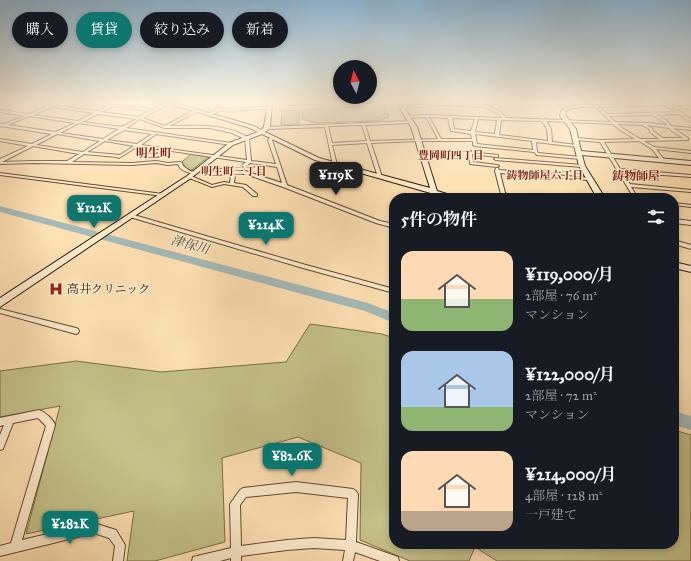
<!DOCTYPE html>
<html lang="ja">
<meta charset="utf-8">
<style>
body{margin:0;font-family:"IM FELL Great Primer","Noto Serif JP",serif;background:#20242c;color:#f1f3f6;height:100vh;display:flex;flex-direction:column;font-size:15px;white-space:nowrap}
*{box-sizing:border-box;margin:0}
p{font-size:13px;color:#9ea1a6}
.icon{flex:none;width:22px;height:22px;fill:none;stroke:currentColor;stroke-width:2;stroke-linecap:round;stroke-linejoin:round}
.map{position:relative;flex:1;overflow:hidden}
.side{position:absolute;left:389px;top:193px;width:290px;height:356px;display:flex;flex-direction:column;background:#171b24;border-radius:16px;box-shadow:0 2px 6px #0003}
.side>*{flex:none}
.banner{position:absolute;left:12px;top:12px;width:317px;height:36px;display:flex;gap:8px}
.needle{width:26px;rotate:353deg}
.fabs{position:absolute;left:333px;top:60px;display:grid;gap:8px}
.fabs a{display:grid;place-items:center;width:44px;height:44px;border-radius:50%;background:#171b24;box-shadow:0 2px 6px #0003;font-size:20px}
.price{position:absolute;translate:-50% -34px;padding:0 9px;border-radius:8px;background:#0f766e;color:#fff;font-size:13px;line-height:26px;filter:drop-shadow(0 1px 2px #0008)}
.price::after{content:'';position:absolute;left:50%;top:24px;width:12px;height:9px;margin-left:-6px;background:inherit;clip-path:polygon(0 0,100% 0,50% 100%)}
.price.on{background:#222;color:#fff}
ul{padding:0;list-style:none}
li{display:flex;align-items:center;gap:12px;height:100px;padding:0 12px}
li span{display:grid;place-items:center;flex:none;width:112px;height:80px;border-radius:12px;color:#555}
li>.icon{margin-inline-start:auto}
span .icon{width:48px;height:48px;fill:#fffc;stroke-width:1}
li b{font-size:17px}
h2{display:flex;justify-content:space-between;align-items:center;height:48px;padding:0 12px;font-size:17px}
.tag{padding:0 14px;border-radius:18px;background:#171b24;box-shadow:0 2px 6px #0003;font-size:14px;line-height:36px}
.tag.on{background:#0f766e;color:#fff}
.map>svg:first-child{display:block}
.green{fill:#c4c28a;stroke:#7a6d48}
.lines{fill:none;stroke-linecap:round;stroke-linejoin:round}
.river{fill:#a5bbb9;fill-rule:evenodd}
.street-casing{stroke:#634a32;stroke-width:2}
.secondary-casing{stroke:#2f1807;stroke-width:2}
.street{fill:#feecce;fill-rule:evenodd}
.secondary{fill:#feecce;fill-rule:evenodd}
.wall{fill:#b47464;stroke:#2f1807}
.labels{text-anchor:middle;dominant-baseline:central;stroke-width:3;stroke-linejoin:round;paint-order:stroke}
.far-neighbourhood-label{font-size:11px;font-weight:bold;fill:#7a1f14;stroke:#feecce}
.far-quarter-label{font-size:12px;font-weight:bold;fill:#7a1f14;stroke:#feecce}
.poi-label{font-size:12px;fill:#2f1807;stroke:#feecce;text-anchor:start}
.water-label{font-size:13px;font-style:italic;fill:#585145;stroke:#feecce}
</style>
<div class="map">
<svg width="691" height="561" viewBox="0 0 691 561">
<rect width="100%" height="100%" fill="#fee1b4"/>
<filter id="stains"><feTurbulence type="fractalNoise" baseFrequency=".005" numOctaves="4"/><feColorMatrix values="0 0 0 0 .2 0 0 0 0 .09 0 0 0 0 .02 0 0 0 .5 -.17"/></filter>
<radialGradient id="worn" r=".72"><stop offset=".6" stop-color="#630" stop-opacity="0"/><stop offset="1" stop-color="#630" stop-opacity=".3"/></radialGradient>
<!-- green -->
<path class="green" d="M 384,105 L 389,117 L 379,121 L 316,123 L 302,119 L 303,110 Z
M 300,110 L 298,125 L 281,125 L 282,111 Z
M 191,154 L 208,157 L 192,170 L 187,169 L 182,162 Z
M 310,324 L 382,334 L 394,338 L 394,544 L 674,544 L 674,430 L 691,435 L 691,561 L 497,561 L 475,547 L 469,561 L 410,561 L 360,540 L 361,463 L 298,437 L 222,458 L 225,542 L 155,561 L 127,561 L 134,511 L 26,534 L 60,406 L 0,417 L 0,371 L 76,361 L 161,372 L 286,362 Z"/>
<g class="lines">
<!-- river -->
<path class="river" d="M 0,206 L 368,303 L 394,313 L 394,323 L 365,311 L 0,212 Z
M 674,411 L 691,416 L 691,430 L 674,425 Z"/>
<!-- street casing -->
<g class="street-casing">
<path id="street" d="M 16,102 L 50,105 L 59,102 L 62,102 L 62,103 L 54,106 L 97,111 L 109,106 L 88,103 L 87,102 L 112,104 L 117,102 L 120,102 L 120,103 L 116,105 L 153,109 L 167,102 L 170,102 L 170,103 L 143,118 L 165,126 L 196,109 L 198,109 L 198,111 L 169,126 C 195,126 226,123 249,138 L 251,161 L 276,164 L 268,140 L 271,137 L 273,137 L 274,138 L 272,140 L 287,185 L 380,221 L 394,224 L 394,228 L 376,223 L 283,187 L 240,172 L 235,175 L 234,183 L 246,185 L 257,194 L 257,196 L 253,196 L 243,187 L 224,184 L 212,187 L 187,177 L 191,176 L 212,185 L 224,182 L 230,183 L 231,174 L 246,162 L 138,146 L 119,158 L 117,157 L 84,154 L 72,162 L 132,163 L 156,161 L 168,163 L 180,162 L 182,163 L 183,166 L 190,171 L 197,173 L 195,174 C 189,173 180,171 178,164 L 168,165 L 156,163 L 132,165 L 33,163 L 0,164 L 0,159 L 28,146 L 0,141 L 0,139 L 32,144 L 52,134 L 0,126 L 0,124 L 4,124 L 25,116 L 0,112 L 0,110 L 29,114 L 47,107 L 17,103 ZM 113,106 L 150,111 L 139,117 L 101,112 ZM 51,107 L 94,113 L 78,121 L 33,115 ZM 98,114 L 137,119 L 122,127 L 82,122 ZM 29,116 L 75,123 L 56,132 L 8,125 ZM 140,119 L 165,128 L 210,128 L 232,133 L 245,139 L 247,160 L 141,145 L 156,134 L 231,145 L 233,144 L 231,143 L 126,128 ZM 79,123 L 119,129 L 103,139 L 60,133 ZM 124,130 L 152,134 L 137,144 L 107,140 ZM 57,134 L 100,141 L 83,152 L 36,145 ZM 105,141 L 134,146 L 120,155 L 87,152 ZM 33,146 L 79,154 L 67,161 L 33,161 L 2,162 ZM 250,163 L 277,167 L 282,183 L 242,170 Z
M 220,102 L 223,102 L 220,109 L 269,107 L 271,108 L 269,109 L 219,111 L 211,115 L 209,115 L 209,113 L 217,109 Z
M 552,102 L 556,102 L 570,108 L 567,109 Z
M 591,102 L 593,102 L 607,114 L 675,112 L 660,102 L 663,102 L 680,112 L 682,112 L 682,114 L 691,119 L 691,122 L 678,114 L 657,115 L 666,120 L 671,126 L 691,128 L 691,130 L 673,128 L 688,138 L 688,140 L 644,141 L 654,147 L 691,151 L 691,153 L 656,149 L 665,161 L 664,162 L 662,162 L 652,149 L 639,141 L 604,142 L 620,169 L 691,175 L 691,177 L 622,172 L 630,184 L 691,190 L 691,192 L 631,187 L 638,198 L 634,198 L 600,142 L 576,140 L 574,139 L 576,138 L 601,140 L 635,139 L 620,130 L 613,124 L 546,121 L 551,129 L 552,142 L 577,145 L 579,146 L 577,147 L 536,142 L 537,151 L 538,153 L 581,157 L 582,158 L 580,159 L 537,155 L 534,152 L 475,146 L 473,145 L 473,141 L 417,141 L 371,143 L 382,177 L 380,178 L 378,177 L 367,143 L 332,145 L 337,165 L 335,166 L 333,165 L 325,127 L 267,129 L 265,128 L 267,127 L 410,121 L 411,121 L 411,123 L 365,125 L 370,141 L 438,139 L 426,117 L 408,118 L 407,118 L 407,116 L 427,115 L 502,118 L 500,115 L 486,107 L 442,105 L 402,108 L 400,107 L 402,106 L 442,103 L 487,105 L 502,113 L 506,118 L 611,122 ZM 652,115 L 664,122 L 667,125 L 647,123 L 615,122 L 609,116 ZM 429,117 L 448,118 L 451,131 L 471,134 L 472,139 L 441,139 ZM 452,118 L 475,119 L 471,131 L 454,129 ZM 478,119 L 497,120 L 495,134 L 475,132 ZM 501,120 L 542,121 L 547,129 L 548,141 L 499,135 ZM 618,124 L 642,125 L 649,129 L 650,132 L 659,139 L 640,139 L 622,128 ZM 362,125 L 367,141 L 332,143 L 328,126 ZM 647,125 L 669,128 L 672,131 L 683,138 L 663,138 L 653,131 L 652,128 ZM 475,134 L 532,141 L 533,150 L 477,144 Z
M 469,152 L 498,155 L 498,157 L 497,157 L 472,154 L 473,162 L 497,165 L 499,166 L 497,167 L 470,164 Z
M 495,158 L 582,165 L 584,166 L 582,167 L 496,160 L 494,159 Z
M 496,168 L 498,168 L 499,170 L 589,178 L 591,179 L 589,180 L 500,173 L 505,193 L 516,198 L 510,198 L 504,196 L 502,198 L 498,198 L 501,194 L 495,171 Z
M 0,173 L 163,194 L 165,195 L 163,196 L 0,175 Z
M 674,203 L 691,205 L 691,207 L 674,205 Z
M 130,215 L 134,215 L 306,265 L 394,289 L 394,293 L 303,268 L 130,217 Z
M 674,219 L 691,221 L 691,225 L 674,223 Z
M 674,240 L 691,245 L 691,249 L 674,244 Z
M 0,309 L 76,328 L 78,329 L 79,331 L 78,333 L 76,334 L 0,313 Z
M 39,410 C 45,412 53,419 55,425 L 22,540 L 94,523 L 116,530 L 125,545 L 123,561 L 113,561 L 115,546 L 109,538 L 94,533 L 0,556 L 0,546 L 11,543 L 46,426 L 38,418 L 13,423 L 3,449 L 0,450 L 0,435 L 4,425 L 0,426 L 0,418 Z
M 296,482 L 353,489 L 356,491 L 358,494 L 356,542 L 398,557 L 399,561 L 380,561 L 355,552 L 353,561 L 343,561 L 345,550 L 314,548 L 287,550 L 241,556 L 241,561 L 231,561 L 231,558 L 220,561 L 192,561 L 193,557 L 197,556 L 231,548 L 230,504 L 240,490 L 243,488 ZM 296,492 L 348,498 L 346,540 L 314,538 L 287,540 L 241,546 L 240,505 L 246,497 Z"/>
</g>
<!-- secondary casing -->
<g class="secondary-casing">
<path id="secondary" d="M 165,102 L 170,102 L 254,126 L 261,130 L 264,127 L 268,102 L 272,102 L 270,128 L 265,132 L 319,158 L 430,188 L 411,127 L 396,102 L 400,102 L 417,127 L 437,191 L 460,198 L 448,198 L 315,160 L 262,134 L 233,145 L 191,178 L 0,307 L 0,298 L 187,176 L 229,143 L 258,132 L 250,128 Z
M 691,103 L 691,105 L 581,107 L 569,109 L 565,112 L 566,116 L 576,129 L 581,151 L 691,161 L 691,165 L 582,155 L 585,166 L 605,198 L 597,198 L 579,166 L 570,129 L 560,116 L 561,111 L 566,107 L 581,105 Z
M 674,262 L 691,266 L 691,272 L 674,268 Z"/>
</g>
<!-- street -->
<use href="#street" class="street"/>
<!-- secondary -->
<use href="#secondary" class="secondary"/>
</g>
<!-- wall -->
<path class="wall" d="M 260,102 L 265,102 L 265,104 L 260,104 Z
M 286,102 L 315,102 L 315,104 L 287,106 Z"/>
<!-- sky -->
<linearGradient id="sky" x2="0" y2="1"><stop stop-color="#8db7d5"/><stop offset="0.57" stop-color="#fff2dd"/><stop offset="1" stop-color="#fff2dd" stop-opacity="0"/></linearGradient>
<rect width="691" height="180" fill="url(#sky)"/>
<!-- icons -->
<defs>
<g id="hospital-bare" transform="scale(1.08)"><path d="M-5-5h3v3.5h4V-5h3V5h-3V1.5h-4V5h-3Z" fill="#8f2418" stroke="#feecce" stroke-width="2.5" paint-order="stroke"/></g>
</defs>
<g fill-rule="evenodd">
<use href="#hospital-bare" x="56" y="289"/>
</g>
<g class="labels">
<!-- far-neighbourhood labels -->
<g class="far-neighbourhood-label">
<text x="451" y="155">豊岡町四丁目</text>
<text x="234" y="171">明生町三丁目</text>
<text x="545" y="175">鋳物師屋六丁目</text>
</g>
<!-- far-quarter labels -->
<g class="far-quarter-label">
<text x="154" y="153">明生町</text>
<text x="636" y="176">鋳物師屋</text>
</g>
<!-- poi labels -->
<g class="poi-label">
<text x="67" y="289">高井クリニック</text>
</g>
<!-- water labels -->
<g class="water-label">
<text transform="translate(190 245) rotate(15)">津保川</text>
</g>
</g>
<rect width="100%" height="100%" filter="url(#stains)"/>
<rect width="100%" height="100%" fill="url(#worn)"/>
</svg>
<div class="fabs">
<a><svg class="needle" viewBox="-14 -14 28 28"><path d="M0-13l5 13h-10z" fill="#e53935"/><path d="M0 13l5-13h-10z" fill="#9ea1a6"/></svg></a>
</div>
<b class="price on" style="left:336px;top:196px">¥119K</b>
<b class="price" style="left:94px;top:229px">¥122K</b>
<b class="price" style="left:266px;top:246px">¥214K</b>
<b class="price" style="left:292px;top:477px">¥82.6K</b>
<b class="price" style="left:70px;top:545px">¥282K</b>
<div class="banner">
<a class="tag">購入</a>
<a class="tag on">賃貸</a>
<a class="tag">絞り込み</a>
<a class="tag">新着</a>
</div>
<section class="side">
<h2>5件の物件<svg class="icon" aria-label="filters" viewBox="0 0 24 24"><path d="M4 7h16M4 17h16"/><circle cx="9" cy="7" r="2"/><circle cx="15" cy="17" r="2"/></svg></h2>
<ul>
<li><span style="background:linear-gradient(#ffd9b3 60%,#8fb573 0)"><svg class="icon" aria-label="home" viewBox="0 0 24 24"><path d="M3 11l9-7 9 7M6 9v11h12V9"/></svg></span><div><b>¥119,000/月</b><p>2部屋 · 76 m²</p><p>マンション</p></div></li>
<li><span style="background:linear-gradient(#a9c7e8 70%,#8fb573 0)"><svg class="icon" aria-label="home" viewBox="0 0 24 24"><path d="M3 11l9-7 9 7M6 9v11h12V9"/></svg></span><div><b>¥122,000/月</b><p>2部屋 · 72 m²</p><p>マンション</p></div></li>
<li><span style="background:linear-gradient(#ffd9b3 75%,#b9a48a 0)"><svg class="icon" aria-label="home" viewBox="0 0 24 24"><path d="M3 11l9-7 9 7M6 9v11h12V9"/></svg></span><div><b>¥214,000/月</b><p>4部屋 · 128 m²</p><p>一戸建て</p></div></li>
</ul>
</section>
</div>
